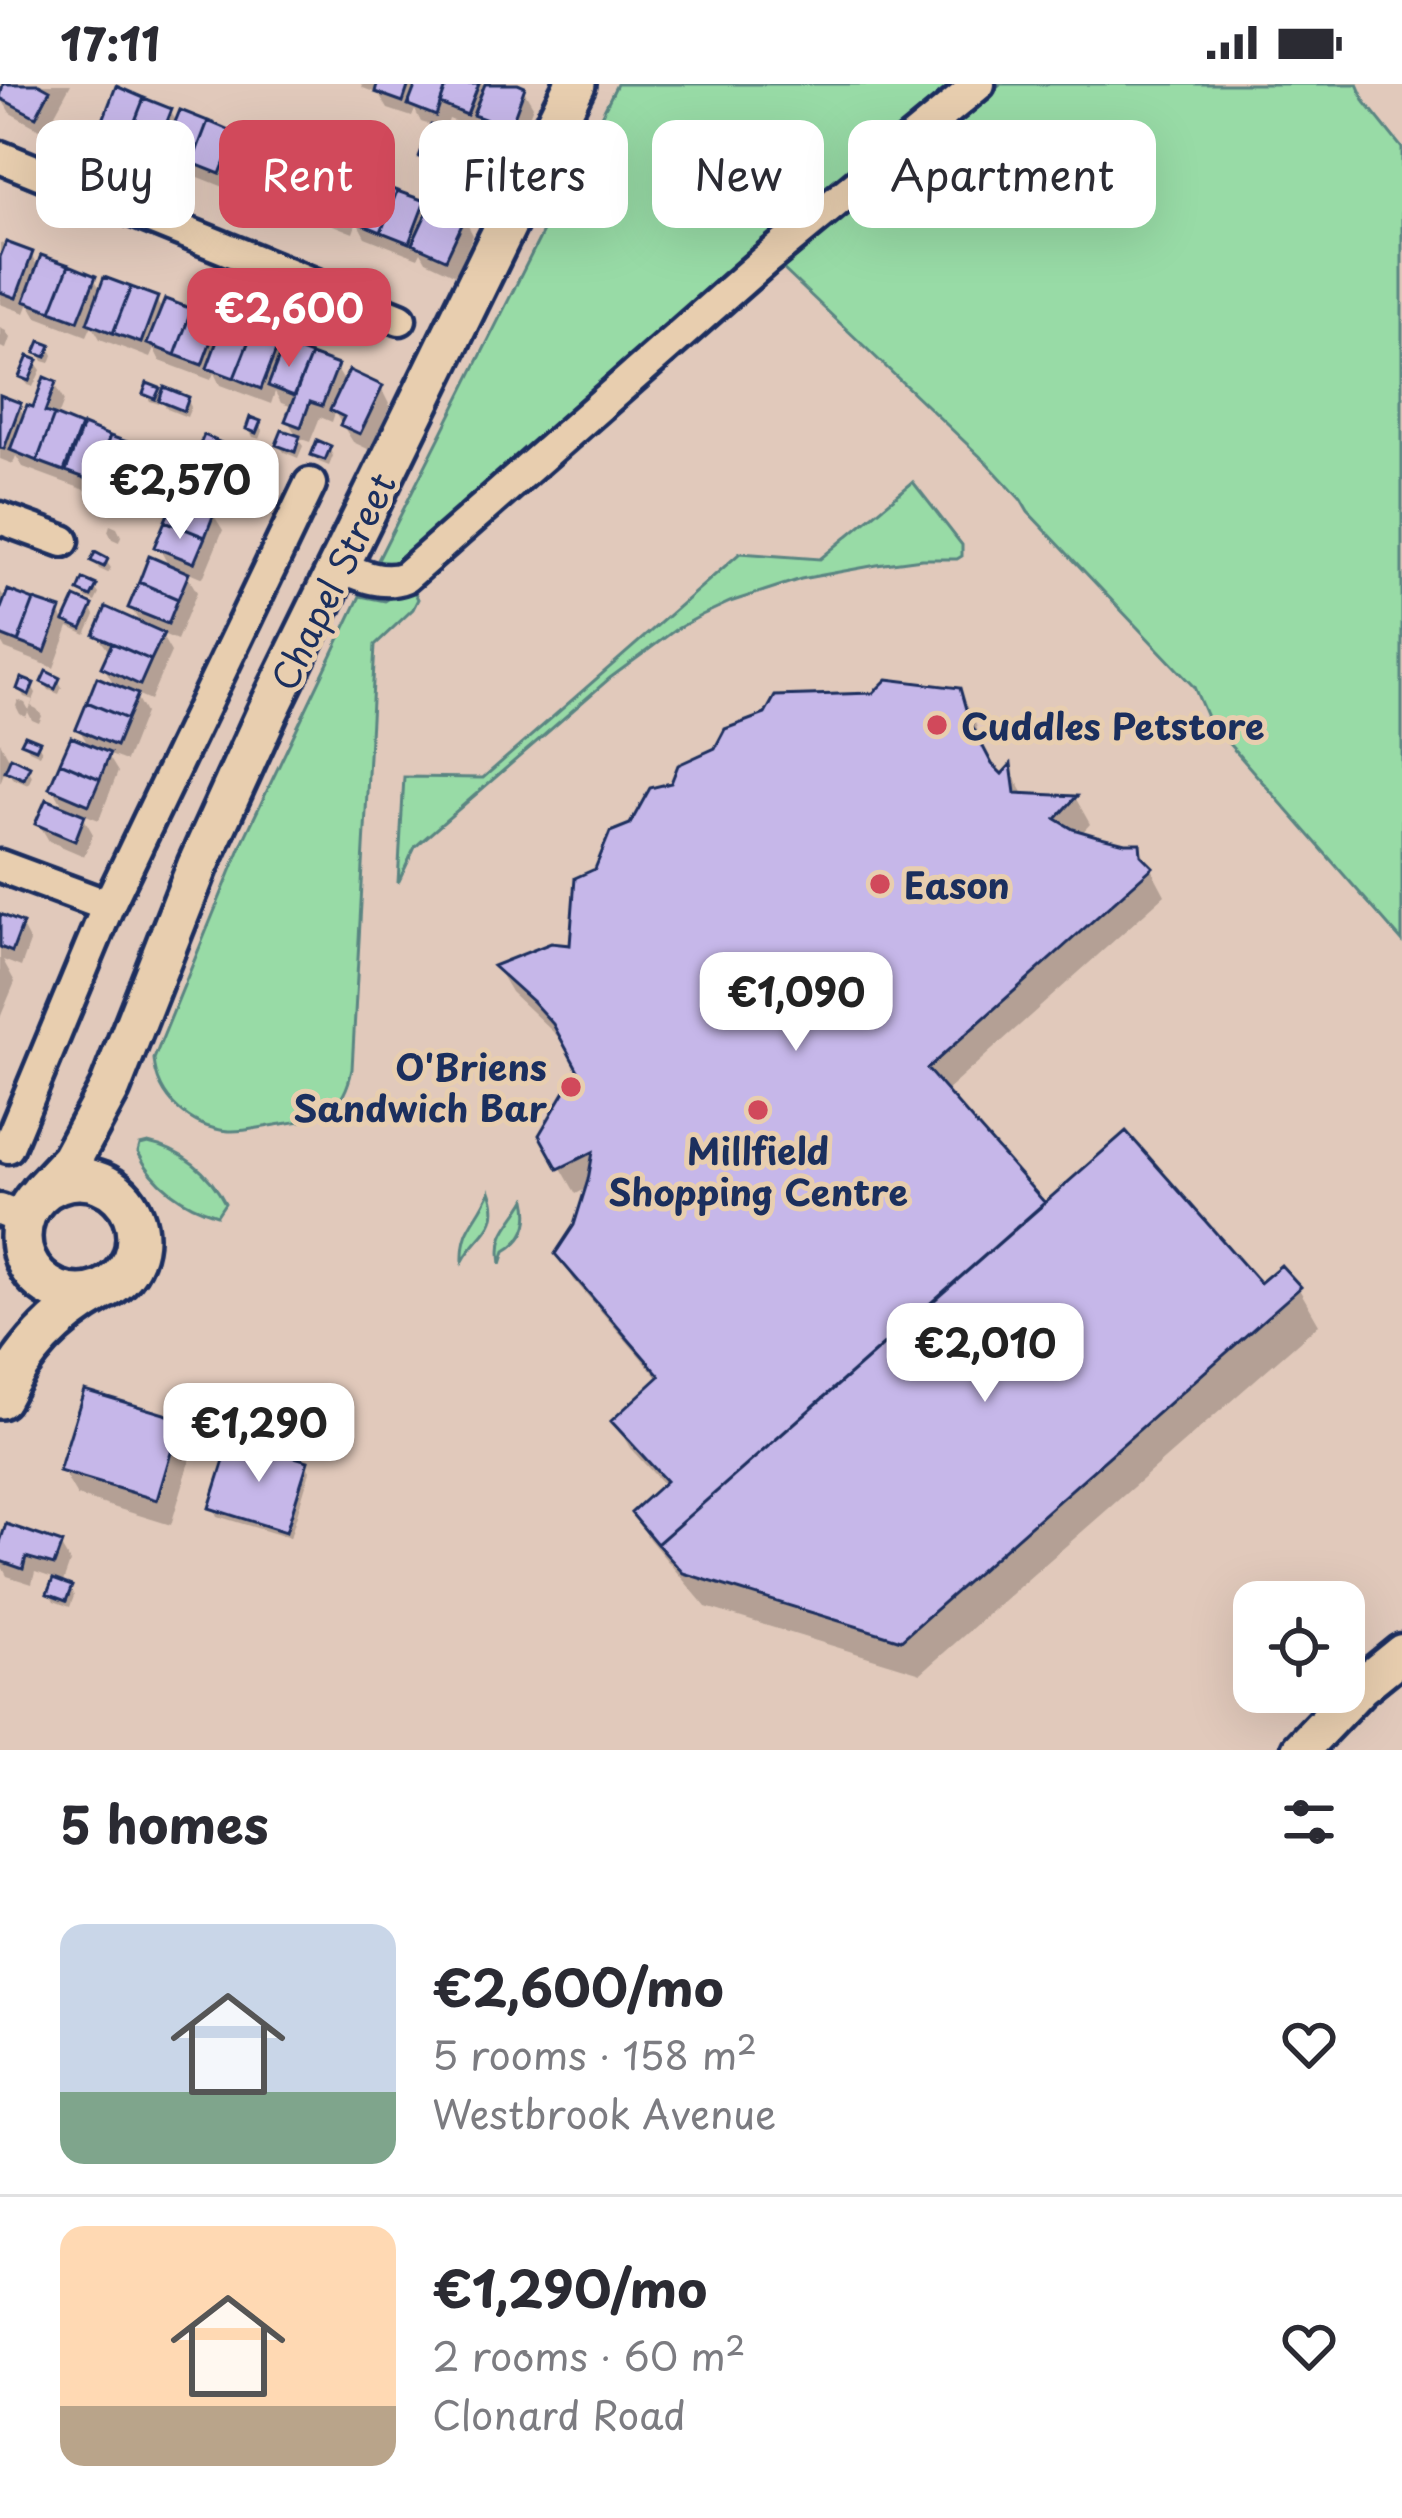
<!DOCTYPE html>
<meta charset="utf-8">
<style>
body{margin:0;font-family:"Playpen Sans",sans-serif;background:#f2f2f3;color:#2b2b33;height:100vh;display:flex;flex-direction:column;font-size:45px;white-space:nowrap}
*{box-sizing:border-box;margin:0}
p{font-size:39px;color:#7c7c81}
.icon{flex:none;width:66px;height:66px;fill:none;stroke:currentColor;stroke-width:2;stroke-linecap:round;stroke-linejoin:round}
.map{position:relative;height:1666px;overflow:hidden}
.drawer{display:flex;flex-direction:column;background:#fff;flex:1}
.drawer>*{flex:none}
.banner{position:absolute;left:36px;top:36px;width:1332px;height:108px;display:flex;gap:24px}
.tools{position:absolute;left:1233px;top:1497px;display:grid;gap:24px}
.tools a{display:grid;place-items:center;width:132px;height:132px;border-radius:24px;background:#fff;box-shadow:0 12px 48px #0002;font-size:60px}
.price{position:absolute;translate:-50% -102px;padding:0 27px;border-radius:24px;background:#fff;color:#222;font-size:39px;line-height:78px;filter:drop-shadow(0 3px 6px #0008)}
.price::after{content:'';position:absolute;left:50%;top:72px;width:36px;height:27px;margin-left:-18px;background:inherit;clip-path:polygon(0 0,100% 0,50% 100%)}
.price.on{background:#d1495b;color:#fff}
ul{padding:0;list-style:none}
li{display:flex;align-items:center;gap:36px;height:300px;padding:0 60px}
li+li{border-top:3px solid #e1e1e2}
li span{display:grid;place-items:center;flex:none;width:336px;height:240px;border-radius:24px;color:#555}
li>.icon{margin-inline-start:auto}
span .icon{width:144px;height:144px;fill:#fffc;stroke-width:1}
li b{font-size:51px}
h2{display:flex;justify-content:space-between;align-items:center;height:144px;padding:0 60px;font-size:51px}
.chip{padding:0 42px;border-radius:24px;background:#fff;box-shadow:0 12px 48px #0002;font-size:42px;line-height:108px}
.chip.on{background:#d1495b;color:#fff}
.status{display:flex;justify-content:space-between;align-items:center;height:84px;padding:0 60px;background:#fff;direction:ltr}
.status svg{height:33px;fill:currentColor}
.map>svg:first-child{display:block}
.green{fill:#98dba6;stroke:#5a8582;stroke-width:3}
.shadow{fill:#0003}
.building{fill:#c6b7e9;stroke:#1b2f5e;stroke-width:3}
.lines{fill:none;stroke-linecap:round;stroke-linejoin:round}
.minor-casing{stroke:#1b2f5e;stroke-width:39}
.tertiary-casing{stroke:#1b2f5e;stroke-width:45}
.secondary-casing{stroke:#1b2f5e;stroke-width:48}
.minor{stroke:#e8ceaf;stroke-width:30}
.tertiary{stroke:#e8ceaf;stroke-width:36}
.secondary{stroke:#e8ceaf;stroke-width:39}
.poi-dot{fill:#d1495b;stroke:#e8ceaf;stroke-width:4.5}
.labels{text-anchor:middle;dominant-baseline:central;stroke-width:10;stroke-linejoin:round;paint-order:stroke}
.street-label{font-size:36px;fill:#1b2f5e;stroke:#e8ceaf}
.poi-label{font-size:36px;font-weight:bold;fill:#1b2f5e;stroke:#e8ceaf;text-anchor:start}
</style>
<div class="status"><b>17:11</b><svg viewBox="0 0 49 12"><path d="M0 12V9h3v3zM5 12V6h3v6zM10 12V3h3v9zM15 12V0h3v12zM26 1h20v11H26zM47 4h2v5h-2z"/></svg></div>
<div class="map">
<svg width="1402" height="1666" viewBox="0 0 1402 1666">
<rect width="100%" height="100%" fill="#e1c9bb"/>
<filter id="ink" filterUnits="userSpaceOnUse"><feTurbulence type="fractalNoise" baseFrequency=".00833" numOctaves="2"/><feDisplacementMap in="SourceGraphic" scale="24" xChannelSelector="R" yChannelSelector="G"/><feConvolveMatrix kernelMatrix="1 2 1 2 8 2 1 2 1" color-interpolation-filters="sRGB"/></filter>
<g filter="url(#ink)">
<!-- green -->
<path class="green" d="M 617,0 L 966,0 L 404,478 L 391,483 L 376,480 Z
M 1000,0 L 1357,0 L 1365,18 L 1402,64 L 1402,857 L 1230,661 L 1207,633 L 1194,603 L 1028,428 L 1021,416 L 987,379 L 781,183 L 784,176 L 802,162 Z
M 913,398 L 962,461 L 962,472 L 957,475 L 922,475 L 877,481 L 801,495 L 730,518 L 702,531 L 675,546 L 610,594 L 415,763 L 398,799 L 404,693 L 483,694 L 740,469 L 820,475 Z
M 405,505 L 414,507 L 418,515 L 413,525 L 375,561 L 352,985 C 349,1000 343,1017 330,1026 C 317,1037 293,1038 276,1041 C 261,1043 244,1048 229,1047 C 191,1044 157,1015 154,975 L 243,757 L 360,512 L 385,517 Z
M 148,1059 C 182,1066 209,1088 225,1119 L 217,1131 C 183,1121 153,1100 138,1068 L 140,1061 Z
M 490,1107 C 504,1144 477,1150 463,1177 C 462,1141 478,1138 490,1107 Z
M 526,1115 C 531,1137 526,1155 505,1167 L 501,1180 C 496,1146 511,1142 526,1115 Z"/>
<!-- shadow -->
<path class="shadow" d="M 6,0 L 71,0 L 45,48 L 10,29 L 0,12 Z
M 361,0 L 509,0 L 523,5 L 533,22 L 519,60 L 487,48 L 480,37 L 477,46 L 449,35 L 445,47 L 450,56 L 447,66 L 433,62 L 429,54 L 433,42 L 421,38 L 415,26 L 412,33 L 388,25 L 379,10 L 363,4 Z
M 170,27 L 178,40 L 234,51 L 240,62 L 272,63 L 292,54 L 302,73 L 333,85 L 362,81 L 374,101 L 423,120 L 429,131 L 464,134 L 473,151 L 456,191 L 426,177 L 421,168 L 418,174 L 365,153 L 357,138 L 353,149 L 300,128 L 295,119 L 292,127 L 239,106 L 233,95 L 229,105 L 176,84 L 169,72 L 166,81 L 113,61 L 103,44 Z
M 437,70 L 441,78 L 438,85 L 426,81 L 422,73 Z
M 0,159 L 31,171 L 39,185 L 94,194 L 102,208 L 156,216 L 163,228 L 217,238 L 224,249 L 277,262 L 283,273 L 286,265 L 336,284 L 346,300 L 381,304 L 390,322 L 370,366 L 353,358 L 335,329 L 332,338 L 320,333 L 310,358 L 298,354 L 288,337 L 293,323 L 281,319 L 275,308 L 271,320 L 220,301 L 214,289 L 211,296 L 160,277 L 154,265 L 150,274 L 100,255 L 92,241 L 87,252 L 37,233 L 29,219 L 25,229 L 0,220 Z
M 0,244 L 6,247 L 10,254 L 6,265 L 0,263 Z
M 49,263 L 53,271 L 50,279 L 43,277 L 39,269 Z
M 36,279 L 41,286 L 33,303 L 27,301 L 23,293 Z
M 54,300 L 64,317 L 57,335 L 136,364 L 145,381 L 132,415 L 137,423 L 135,428 L 123,420 L 23,383 L 16,372 L 13,380 L 0,375 L 0,315 L 19,322 L 25,333 L 35,327 Z
M 157,307 L 163,316 L 187,315 L 191,323 L 187,333 L 167,325 L 161,315 L 159,320 L 150,317 L 146,310 Z
M 259,340 L 263,347 L 260,355 L 253,353 L 249,345 Z
M 298,355 L 303,362 L 298,374 L 284,368 L 279,361 Z
M 146,361 L 153,364 L 157,371 L 155,377 L 148,374 L 144,366 Z
M 329,364 L 333,372 L 329,382 L 319,378 L 314,370 Z
M 241,371 L 251,388 L 230,435 L 211,427 L 223,446 L 203,494 L 184,486 L 197,508 L 177,556 L 160,549 L 171,568 L 150,616 L 134,609 L 145,629 L 126,677 L 107,670 L 118,688 L 99,736 L 81,729 L 93,750 L 84,772 L 49,757 L 39,740 L 65,726 L 53,704 L 90,664 L 79,645 L 116,604 L 104,583 L 110,569 L 97,551 L 142,542 L 131,524 L 170,484 L 158,462 L 197,423 L 185,402 Z
M 110,441 L 117,444 L 121,452 L 119,458 L 112,455 L 108,447 Z
M 94,477 L 106,477 L 111,484 L 108,489 L 99,485 Z
M 94,503 L 99,510 L 95,518 L 85,514 L 81,506 Z
M 0,507 L 7,517 L 59,528 L 66,541 L 77,517 L 91,523 L 95,531 L 86,551 L 69,543 L 54,584 L 5,565 L 0,556 Z
M 58,596 L 62,603 L 59,610 L 49,606 L 44,598 Z
M 32,602 L 36,609 L 31,622 L 37,625 L 42,632 L 39,639 L 32,636 L 28,628 L 26,633 L 20,630 L 16,622 L 18,616 L 25,619 L 29,626 L 33,616 L 24,613 L 20,605 Z
M 958,607 L 974,633 L 982,665 L 992,684 L 1002,694 L 1010,685 L 1025,712 L 1076,715 L 1090,740 L 1081,750 L 1139,762 L 1165,811 L 944,1009 L 1045,1123 L 1260,1204 L 1281,1185 L 1299,1205 L 1319,1240 L 921,1589 L 706,1523 L 649,1455 L 634,1429 L 665,1402 L 630,1364 L 615,1338 L 660,1296 L 574,1196 L 559,1170 L 577,1143 L 589,1103 L 576,1110 L 542,1051 L 586,996 L 569,963 L 511,908 L 497,884 L 572,864 Z
M 0,658 L 10,676 L 28,684 L 32,692 L 28,701 L 12,694 L 6,684 L 0,699 Z
M 25,659 L 38,660 L 42,667 L 40,671 L 29,666 Z
M 0,834 L 21,841 L 30,858 L 21,883 L 3,876 L 15,898 L 0,934 Z
M 179,1338 L 194,1364 L 171,1441 L 77,1412 L 62,1386 Z
M 306,1380 L 310,1387 L 290,1454 L 217,1432 L 213,1424 Z
M 60,1461 L 70,1478 L 62,1501 L 70,1504 L 74,1512 L 70,1523 L 54,1517 L 50,1510 L 56,1495 L 35,1488 L 32,1500 L 7,1492 L 0,1479 L 0,1468 Z"/>
<!-- building -->
<path class="building" d="M 3,0 L 39,0 L 50,6 L 36,33 L 0,14 Z
M 377,0 L 409,0 L 403,18 L 375,8 Z
M 416,0 L 447,0 L 436,32 L 408,21 Z
M 447,0 L 479,0 L 467,31 L 440,20 Z
M 485,0 L 518,0 L 525,3 L 510,44 L 473,31 Z
M 116,2 L 144,14 L 128,55 L 100,44 Z
M 144,14 L 172,25 L 156,66 L 128,55 Z
M 180,26 L 208,37 L 192,79 L 163,68 Z
M 208,37 L 236,49 L 220,90 L 192,79 Z
M 431,41 L 448,46 L 444,60 L 426,55 Z
M 277,44 L 295,51 L 289,66 L 299,70 L 282,111 L 254,100 Z
M 242,48 L 271,59 L 254,100 L 226,89 Z
M 423,62 L 439,68 L 435,79 L 419,73 Z
M 337,68 L 365,79 L 343,134 L 315,122 Z
M 303,70 L 331,81 L 315,122 L 287,111 Z
M 369,95 L 397,107 L 381,148 L 352,136 Z
M 397,107 L 425,117 L 409,159 L 381,148 Z
M 432,117 L 466,132 L 446,175 L 412,160 Z
M 6,158 L 33,168 L 16,214 L 0,208 L 0,173 Z
M 41,171 L 69,181 L 51,227 L 24,217 Z
M 69,181 L 96,192 L 78,237 L 51,227 Z
M 104,193 L 131,203 L 113,249 L 87,239 Z
M 131,203 L 158,213 L 141,259 L 113,249 Z
M 165,215 L 192,225 L 175,271 L 147,260 Z
M 192,225 L 219,235 L 202,281 L 175,271 Z
M 224,238 L 252,249 L 234,294 L 207,284 Z
M 252,249 L 279,259 L 261,305 L 234,294 Z
M 40,257 L 51,261 L 46,273 L 35,269 Z
M 284,261 L 311,271 L 294,312 L 268,302 Z
M 311,271 L 338,281 L 322,322 L 310,318 L 301,343 L 285,337 Z
M 28,272 L 38,276 L 29,297 L 19,293 Z
M 349,286 L 383,302 L 360,350 L 340,341 L 344,333 L 330,326 Z
M 44,293 L 56,298 L 45,328 L 54,331 L 37,377 L 10,366 L 27,321 L 33,323 Z
M 147,299 L 160,304 L 155,315 L 143,310 Z
M 164,303 L 189,313 L 184,327 L 159,317 Z
M 0,311 L 21,319 L 4,365 L 0,364 Z
M 54,331 L 81,342 L 64,387 L 37,377 Z
M 250,333 L 261,337 L 256,349 L 246,345 Z
M 83,341 L 110,352 L 93,397 L 66,387 Z
M 282,346 L 300,352 L 295,368 L 276,361 Z
M 204,351 L 243,369 L 232,394 L 193,377 Z
M 110,352 L 138,362 L 120,407 L 93,397 Z
M 317,356 L 331,362 L 325,376 L 311,371 Z
M 193,377 L 232,394 L 220,420 L 181,402 Z
M 122,408 L 135,414 L 131,423 L 118,417 Z
M 176,411 L 215,427 L 205,453 L 165,437 Z
M 165,437 L 205,453 L 194,479 L 154,463 Z
M 95,468 L 108,475 L 104,483 L 91,477 Z
M 149,472 L 189,489 L 178,515 L 139,498 Z
M 83,495 L 97,501 L 91,513 L 78,507 Z
M 139,498 L 178,515 L 168,540 L 128,524 Z
M 8,506 L 34,516 L 18,558 L 0,551 L 0,527 Z
M 75,513 L 93,521 L 82,545 L 64,537 Z
M 34,516 L 61,525 L 45,568 L 18,558 Z
M 106,523 L 164,549 L 151,576 L 94,551 Z
M 112,559 L 151,576 L 140,601 L 101,583 Z
M 46,587 L 60,594 L 55,605 L 41,598 Z
M 97,593 L 138,610 L 127,635 L 87,618 Z
M 21,594 L 34,599 L 29,611 L 17,605 Z
M 887,595 L 960,604 L 969,636 L 992,680 L 1002,690 L 1011,680 L 1015,709 L 1077,712 L 1056,735 L 1073,745 L 1097,752 L 1125,759 L 1140,759 L 1141,771 L 1153,783 L 927,985 L 1045,1119 L 657,1460 L 631,1429 L 666,1397 L 611,1337 L 660,1292 L 555,1170 L 574,1141 L 588,1096 L 593,1068 L 558,1085 L 539,1051 L 568,1002 L 582,994 L 553,940 L 533,918 L 493,882 L 551,859 L 570,861 L 575,794 L 595,785 L 610,748 L 630,740 L 650,704 L 671,699 L 678,681 L 715,664 L 725,645 L 765,630 L 775,612 L 873,609 Z
M 87,618 L 127,635 L 116,662 L 76,645 Z
M 25,651 L 40,657 L 36,665 L 21,659 Z
M 71,653 L 110,669 L 100,695 L 60,678 Z
M 11,673 L 30,682 L 24,695 L 5,687 Z
M 60,678 L 100,695 L 89,721 L 49,704 Z
M 46,715 L 85,731 L 75,757 L 35,740 Z
M 0,830 L 23,839 L 12,868 L 0,863 Z
M 1126,1047 L 1260,1199 L 1281,1181 L 1301,1203 L 901,1556 L 683,1489 L 657,1460 Z
M 84,1306 L 181,1335 L 157,1416 L 59,1387 Z
M 231,1354 L 308,1377 L 286,1448 L 209,1424 Z
M 6,1440 L 62,1459 L 54,1481 L 26,1473 L 23,1485 L 0,1477 L 0,1458 Z
M 53,1495 L 72,1502 L 66,1517 L 47,1510 Z"/>
<g class="lines">
<!-- minor casing -->
<g class="minor-casing">
<path id="minor" d="M 0,73 L 400,235
M 0,434 L 63,457
M 339,482 C 360,491 383,502 405,493 L 764,177 L 979,0
M 0,782 L 108,822
M 8,1063 L 108,822 L 310,400
M 0,1126 L 23,1135"/>
</g>
<!-- tertiary casing -->
<g class="tertiary-casing">
<path id="tertiary" d="M 1300,1666 L 1360,1603 L 1402,1569"/>
</g>
<!-- secondary casing -->
<g class="secondary-casing">
<path id="secondary" d="M21 1153a58 58 0 1 1 116 0a58 58 0 1 1-116 0Z
M 41,1108 L 71,1076 L 110,1004 L 198,781 L 267,629 L 575,0
M 0,1314 C 23,1267 55,1233 101,1207"/>
</g>
<!-- minor -->
<use href="#minor" class="minor"/>
<!-- tertiary -->
<use href="#tertiary" class="tertiary"/>
<!-- secondary -->
<use href="#secondary" class="secondary"/>
</g>
</g>
<!-- markers -->
<g class="poi-dot">
<circle cx="937" cy="641" r="12"/>
<circle cx="880" cy="800" r="12"/>
<circle cx="571" cy="1003" r="12"/>
<circle cx="758" cy="1026" r="12"/>
</g>
<g class="labels">
<!-- street labels -->
<g class="street-label">
<text transform="translate(332 497) rotate(-64)">Chapel Street</text>
</g>
<!-- poi labels -->
<g class="poi-label">
<text x="961" y="641">Cuddles Petstore</text>
<text x="904" y="800">Eason</text>
<text x="547" y="982" text-anchor="end">O'Briens<tspan x="547" dy="41">Sandwich Bar</tspan></text>
<text x="758" y="1066" text-anchor="middle">Millfield<tspan x="758" dy="41">Shopping Centre</tspan></text>
</g>
</g>
</svg>
<div class="tools">
<a><svg class="icon" aria-label="locate" viewBox="0 0 24 24"><circle cx="12" cy="12" r="6"/><path d="M12 2v4M12 18v4M2 12h4M18 12h4"/></svg></a>
</div>
<b class="price on" style="left:289px;top:286px">€2,600</b>
<b class="price" style="left:180px;top:458px">€2,570</b>
<b class="price" style="left:796px;top:970px">€1,090</b>
<b class="price" style="left:985px;top:1321px">€2,010</b>
<b class="price" style="left:259px;top:1401px">€1,290</b>
<div class="banner">
<a class="chip">Buy</a>
<a class="chip on">Rent</a>
<a class="chip">Filters</a>
<a class="chip">New</a>
<a class="chip">Apartment</a>
</div>
</div>
<section class="drawer">
<h2>5 homes<svg class="icon" aria-label="filters" viewBox="0 0 24 24"><path d="M4 7h16M4 17h16"/><circle cx="9" cy="7" r="2"/><circle cx="15" cy="17" r="2"/></svg></h2>
<ul>
<li><span style="background:linear-gradient(#c9d6e8 70%,#7fa58c 0)"><svg class="icon" aria-label="home" viewBox="0 0 24 24"><path d="M3 11l9-7 9 7M6 9v11h12V9"/></svg></span><div><b>€2,600/mo</b><p>5 rooms · 158 m²</p><p>Westbrook Avenue</p></div><svg class="icon" aria-label="heart" viewBox="0 0 24 24"><path d="M12 20l-8-8c-3-5 5-10 8-4 3-6 11-1 8 4z"/></svg></li>
<li><span style="background:linear-gradient(#ffd9b3 75%,#b9a48a 0)"><svg class="icon" aria-label="home" viewBox="0 0 24 24"><path d="M3 11l9-7 9 7M6 9v11h12V9"/></svg></span><div><b>€1,290/mo</b><p>2 rooms · 60 m²</p><p>Clonard Road</p></div><svg class="icon" aria-label="heart" viewBox="0 0 24 24"><path d="M12 20l-8-8c-3-5 5-10 8-4 3-6 11-1 8 4z"/></svg></li>
</ul>
</section>
